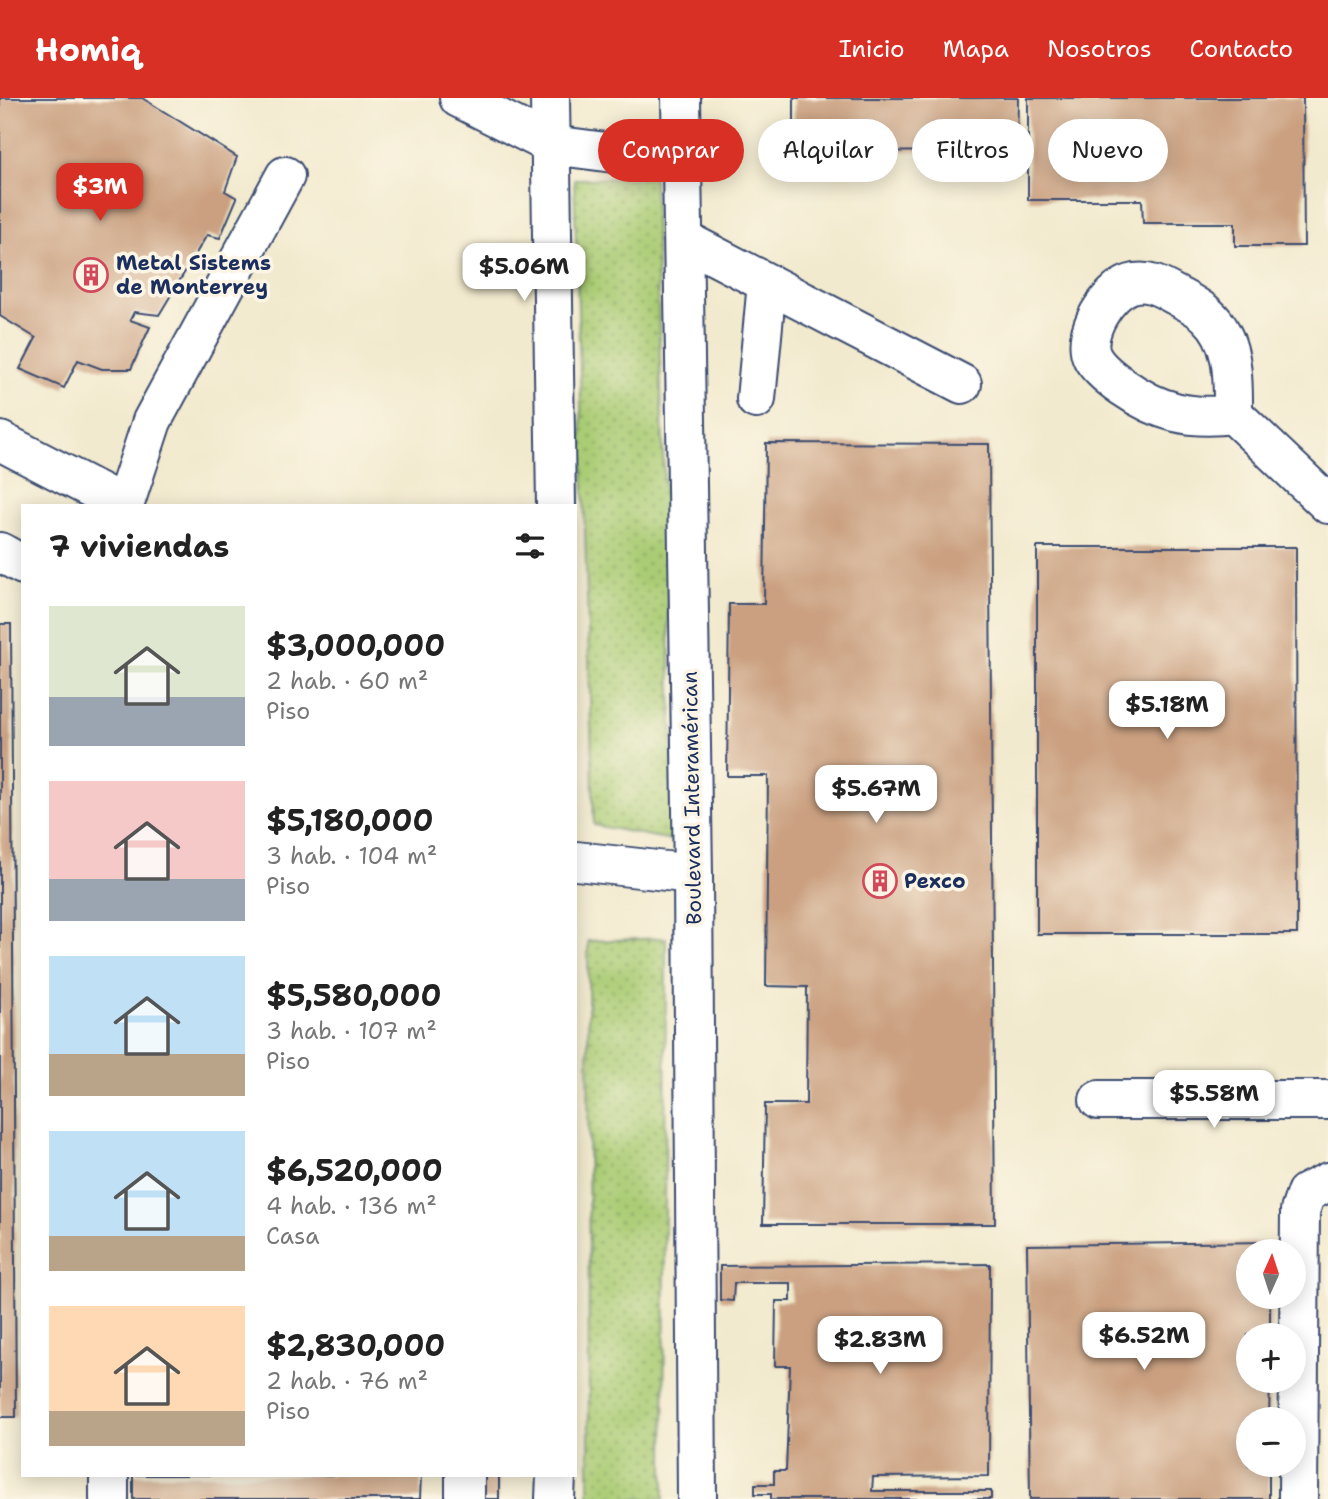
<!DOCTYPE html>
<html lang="es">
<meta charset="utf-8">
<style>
body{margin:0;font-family:"Shantell Sans",sans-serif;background:#f2f2f2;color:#222;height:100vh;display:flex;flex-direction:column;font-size:26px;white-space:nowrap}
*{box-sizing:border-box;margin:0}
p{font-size:23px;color:#767676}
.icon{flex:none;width:38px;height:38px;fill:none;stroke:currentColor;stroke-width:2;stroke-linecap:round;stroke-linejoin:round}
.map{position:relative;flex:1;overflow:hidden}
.sheet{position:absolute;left:21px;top:406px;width:556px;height:973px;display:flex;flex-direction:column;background:#fff;border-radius:0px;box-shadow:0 4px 18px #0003}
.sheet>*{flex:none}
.banner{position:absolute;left:598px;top:21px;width:623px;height:63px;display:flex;gap:14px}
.needle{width:46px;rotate:3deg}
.buttons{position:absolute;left:1236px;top:1141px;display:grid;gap:14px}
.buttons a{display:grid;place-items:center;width:70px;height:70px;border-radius:50%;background:#fff;box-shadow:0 4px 18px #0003;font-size:35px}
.price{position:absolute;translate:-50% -60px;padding:0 16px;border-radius:14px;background:#fff;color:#222;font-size:23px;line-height:46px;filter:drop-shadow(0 2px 4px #0008)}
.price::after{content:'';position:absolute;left:50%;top:42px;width:21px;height:16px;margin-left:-10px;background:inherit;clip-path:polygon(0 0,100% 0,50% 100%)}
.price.on{background:#d93025;color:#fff}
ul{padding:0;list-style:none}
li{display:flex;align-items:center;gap:21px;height:175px;padding:0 28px}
li span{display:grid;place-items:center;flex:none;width:196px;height:140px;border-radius:0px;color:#555}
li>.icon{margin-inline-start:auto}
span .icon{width:84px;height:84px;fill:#fffc;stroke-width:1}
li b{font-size:30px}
h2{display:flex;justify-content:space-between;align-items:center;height:84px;padding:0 28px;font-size:30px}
.tag{padding:0 24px;border-radius:32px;background:#fff;box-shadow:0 4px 18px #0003;font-size:24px;line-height:63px}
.tag.on{background:#d93025;color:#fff}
header{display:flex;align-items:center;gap:42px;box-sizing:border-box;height:98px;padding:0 35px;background:#d93025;color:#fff}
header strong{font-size:33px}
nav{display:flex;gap:38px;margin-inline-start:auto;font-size:24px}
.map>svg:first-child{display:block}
.grass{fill:url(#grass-dots);stroke:#627e6a;stroke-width:2}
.building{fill:#caa080}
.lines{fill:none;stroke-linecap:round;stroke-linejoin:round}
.minor-casing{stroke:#3b4b6f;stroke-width:42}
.minor{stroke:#fff;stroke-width:38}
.labels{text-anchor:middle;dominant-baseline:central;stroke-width:7;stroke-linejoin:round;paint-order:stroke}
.poi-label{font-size:21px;font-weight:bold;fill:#1b2f5e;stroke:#fcf5e5;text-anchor:start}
.street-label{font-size:21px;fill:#1b2f5e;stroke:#fcf5e5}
</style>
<header>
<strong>Homiq</strong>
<nav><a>Inicio</a><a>Mapa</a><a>Nosotros</a><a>Contacto</a></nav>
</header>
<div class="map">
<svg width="1328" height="1401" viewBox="0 0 1328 1401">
<defs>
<pattern id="grass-dots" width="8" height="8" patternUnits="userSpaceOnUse" patternTransform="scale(1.75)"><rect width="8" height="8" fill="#aacc75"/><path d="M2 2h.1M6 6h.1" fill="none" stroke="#8aa663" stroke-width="1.8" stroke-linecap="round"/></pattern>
</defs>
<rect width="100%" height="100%" fill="#fcf5e5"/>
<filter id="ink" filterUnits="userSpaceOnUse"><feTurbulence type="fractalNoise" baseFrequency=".0143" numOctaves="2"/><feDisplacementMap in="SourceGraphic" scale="14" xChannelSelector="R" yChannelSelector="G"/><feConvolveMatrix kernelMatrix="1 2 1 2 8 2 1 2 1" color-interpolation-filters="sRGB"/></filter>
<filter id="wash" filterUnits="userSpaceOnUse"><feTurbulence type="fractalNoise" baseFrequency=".00686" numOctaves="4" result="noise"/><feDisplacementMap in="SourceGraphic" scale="28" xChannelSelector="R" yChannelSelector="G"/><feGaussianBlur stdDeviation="1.57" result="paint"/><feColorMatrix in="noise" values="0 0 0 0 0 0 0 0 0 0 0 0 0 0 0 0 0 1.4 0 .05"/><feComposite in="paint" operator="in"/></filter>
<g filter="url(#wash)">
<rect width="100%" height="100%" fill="#f2eace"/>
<!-- grass -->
<path class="grass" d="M 654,80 L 676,743 L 594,727 L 574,81 Z
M 666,840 L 664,1401 L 589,1401 L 588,843 Z"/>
<g id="blocks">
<!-- building -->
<path class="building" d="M 0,0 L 142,0 L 237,59 L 225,93 L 237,100 L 220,140 L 207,137 L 159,217 L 134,214 L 130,222 L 150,229 L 131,271 L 102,271 L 78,262 L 64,290 L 20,271 L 36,240 L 0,218 Z
M 794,0 L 1018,0 L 1017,53 L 794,54 Z
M 1028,0 L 1303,0 L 1304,148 L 1235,148 L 1235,125 L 1143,125 L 1142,102 L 1028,102 Z
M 766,345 L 989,346 L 995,1126 L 763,1126 L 765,1006 L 806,1006 L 807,889 L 766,888 L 768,678 L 727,678 L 729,506 L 764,506 Z
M 1037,449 L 1296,449 L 1297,836 L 1037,836 Z
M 0,526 L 11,526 L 16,1319 L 0,1319 Z
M 1271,1144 L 1271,1153 L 1248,1153 L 1248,1199 L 1270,1199 L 1270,1237 L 1248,1237 L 1248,1283 L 1270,1283 L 1269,1321 L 1248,1321 L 1248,1367 L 1269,1367 L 1269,1401 L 1030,1401 L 1027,1147 Z
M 990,1166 L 989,1378 L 873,1379 L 872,1393 L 991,1393 L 991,1401 L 771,1401 L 771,1396 L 755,1396 L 755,1386 L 774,1386 L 774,1373 L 786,1373 L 790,1268 L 775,1268 L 776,1203 L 791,1203 L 791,1185 L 734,1185 L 733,1203 L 720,1202 L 720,1168 Z
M 133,1377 L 421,1377 L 420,1401 L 133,1401 Z
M 474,1378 L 499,1378 L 499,1401 L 474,1401 Z"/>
</g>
</g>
<g filter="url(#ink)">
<use href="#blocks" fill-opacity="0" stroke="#3b4b6f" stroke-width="2"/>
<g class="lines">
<!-- minor casing -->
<g class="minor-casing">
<path id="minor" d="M 459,0 L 552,47 L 683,64
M 550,0 L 556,408
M 681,0 L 693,776 L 697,1401
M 684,142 L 962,286
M 756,301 L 767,185
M 1233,316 C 1190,322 1159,314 1123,289 C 1113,282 1098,271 1092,259 C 1081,236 1108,193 1131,186 C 1147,181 1161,189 1175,197 C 1186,203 1199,209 1207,217 C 1235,242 1233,282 1233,316 L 1328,406
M 0,343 L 124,407
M 124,408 L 152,323 L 285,78
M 0,454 L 23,467
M 576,763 L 693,776
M 1099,1002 L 1328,1002
M 109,1377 L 109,1401
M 465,1377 L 465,1401
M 555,1401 L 556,1377
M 1298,1401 L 1300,1113 L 1306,1095 L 1328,1084"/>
</g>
<!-- minor -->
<use href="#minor" class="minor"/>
</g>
</g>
<!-- icons -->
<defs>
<g id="building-ring" transform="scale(1.75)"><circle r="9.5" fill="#fcf5e5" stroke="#d1495b" stroke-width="1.5"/><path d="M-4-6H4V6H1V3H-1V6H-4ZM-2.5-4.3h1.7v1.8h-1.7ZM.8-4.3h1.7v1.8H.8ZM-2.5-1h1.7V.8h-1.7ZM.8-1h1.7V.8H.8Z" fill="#d1495b"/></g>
</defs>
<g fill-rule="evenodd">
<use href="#building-ring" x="91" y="177"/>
<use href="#building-ring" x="880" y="783"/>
</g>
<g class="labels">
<!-- poi labels -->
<g class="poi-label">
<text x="116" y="165">Metal Sistems<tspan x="116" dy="24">de Monterrey</tspan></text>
<text x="904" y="783">Pexco</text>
</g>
<!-- street labels -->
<g class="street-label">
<text transform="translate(692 700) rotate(-91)">Boulevard Interamérican</text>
</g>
</g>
</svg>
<div class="buttons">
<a><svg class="needle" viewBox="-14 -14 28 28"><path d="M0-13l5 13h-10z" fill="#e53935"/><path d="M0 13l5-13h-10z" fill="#767676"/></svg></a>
<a>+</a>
<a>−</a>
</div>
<b class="price on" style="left:100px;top:125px">$3M</b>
<b class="price" style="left:524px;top:205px">$5.06M</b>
<b class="price" style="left:1167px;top:643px">$5.18M</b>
<b class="price" style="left:876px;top:727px">$5.67M</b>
<b class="price" style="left:1214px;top:1032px">$5.58M</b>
<b class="price" style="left:1144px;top:1274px">$6.52M</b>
<b class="price" style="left:880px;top:1278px">$2.83M</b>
<div class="banner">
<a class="tag on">Comprar</a>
<a class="tag">Alquilar</a>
<a class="tag">Filtros</a>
<a class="tag">Nuevo</a>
</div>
<section class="sheet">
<h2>7 viviendas<svg class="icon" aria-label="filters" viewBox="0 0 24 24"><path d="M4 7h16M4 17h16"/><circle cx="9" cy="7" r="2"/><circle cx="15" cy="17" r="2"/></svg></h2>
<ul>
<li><span style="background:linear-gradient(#dfe7d0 65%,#9aa5b1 0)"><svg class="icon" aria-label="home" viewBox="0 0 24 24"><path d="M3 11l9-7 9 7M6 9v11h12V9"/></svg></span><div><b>$3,000,000</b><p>2 hab. · 60 m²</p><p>Piso</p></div></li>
<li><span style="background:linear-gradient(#f6c9c9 70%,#9aa5b1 0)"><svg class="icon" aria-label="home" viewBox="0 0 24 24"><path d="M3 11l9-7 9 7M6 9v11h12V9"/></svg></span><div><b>$5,180,000</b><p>3 hab. · 104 m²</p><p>Piso</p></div></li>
<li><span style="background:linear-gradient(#bfe0f5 70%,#b9a48a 0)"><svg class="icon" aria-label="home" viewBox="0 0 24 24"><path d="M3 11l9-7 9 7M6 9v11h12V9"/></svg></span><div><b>$5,580,000</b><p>3 hab. · 107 m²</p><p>Piso</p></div></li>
<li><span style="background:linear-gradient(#bfe0f5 75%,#b9a48a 0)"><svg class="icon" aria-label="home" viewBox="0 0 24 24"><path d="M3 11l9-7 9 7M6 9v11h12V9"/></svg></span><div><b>$6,520,000</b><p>4 hab. · 136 m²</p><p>Casa</p></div></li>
<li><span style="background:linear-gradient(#ffd9b3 75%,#b9a48a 0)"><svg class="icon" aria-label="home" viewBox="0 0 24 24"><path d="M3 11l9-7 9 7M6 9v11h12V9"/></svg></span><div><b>$2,830,000</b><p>2 hab. · 76 m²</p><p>Piso</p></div></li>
</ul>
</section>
</div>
